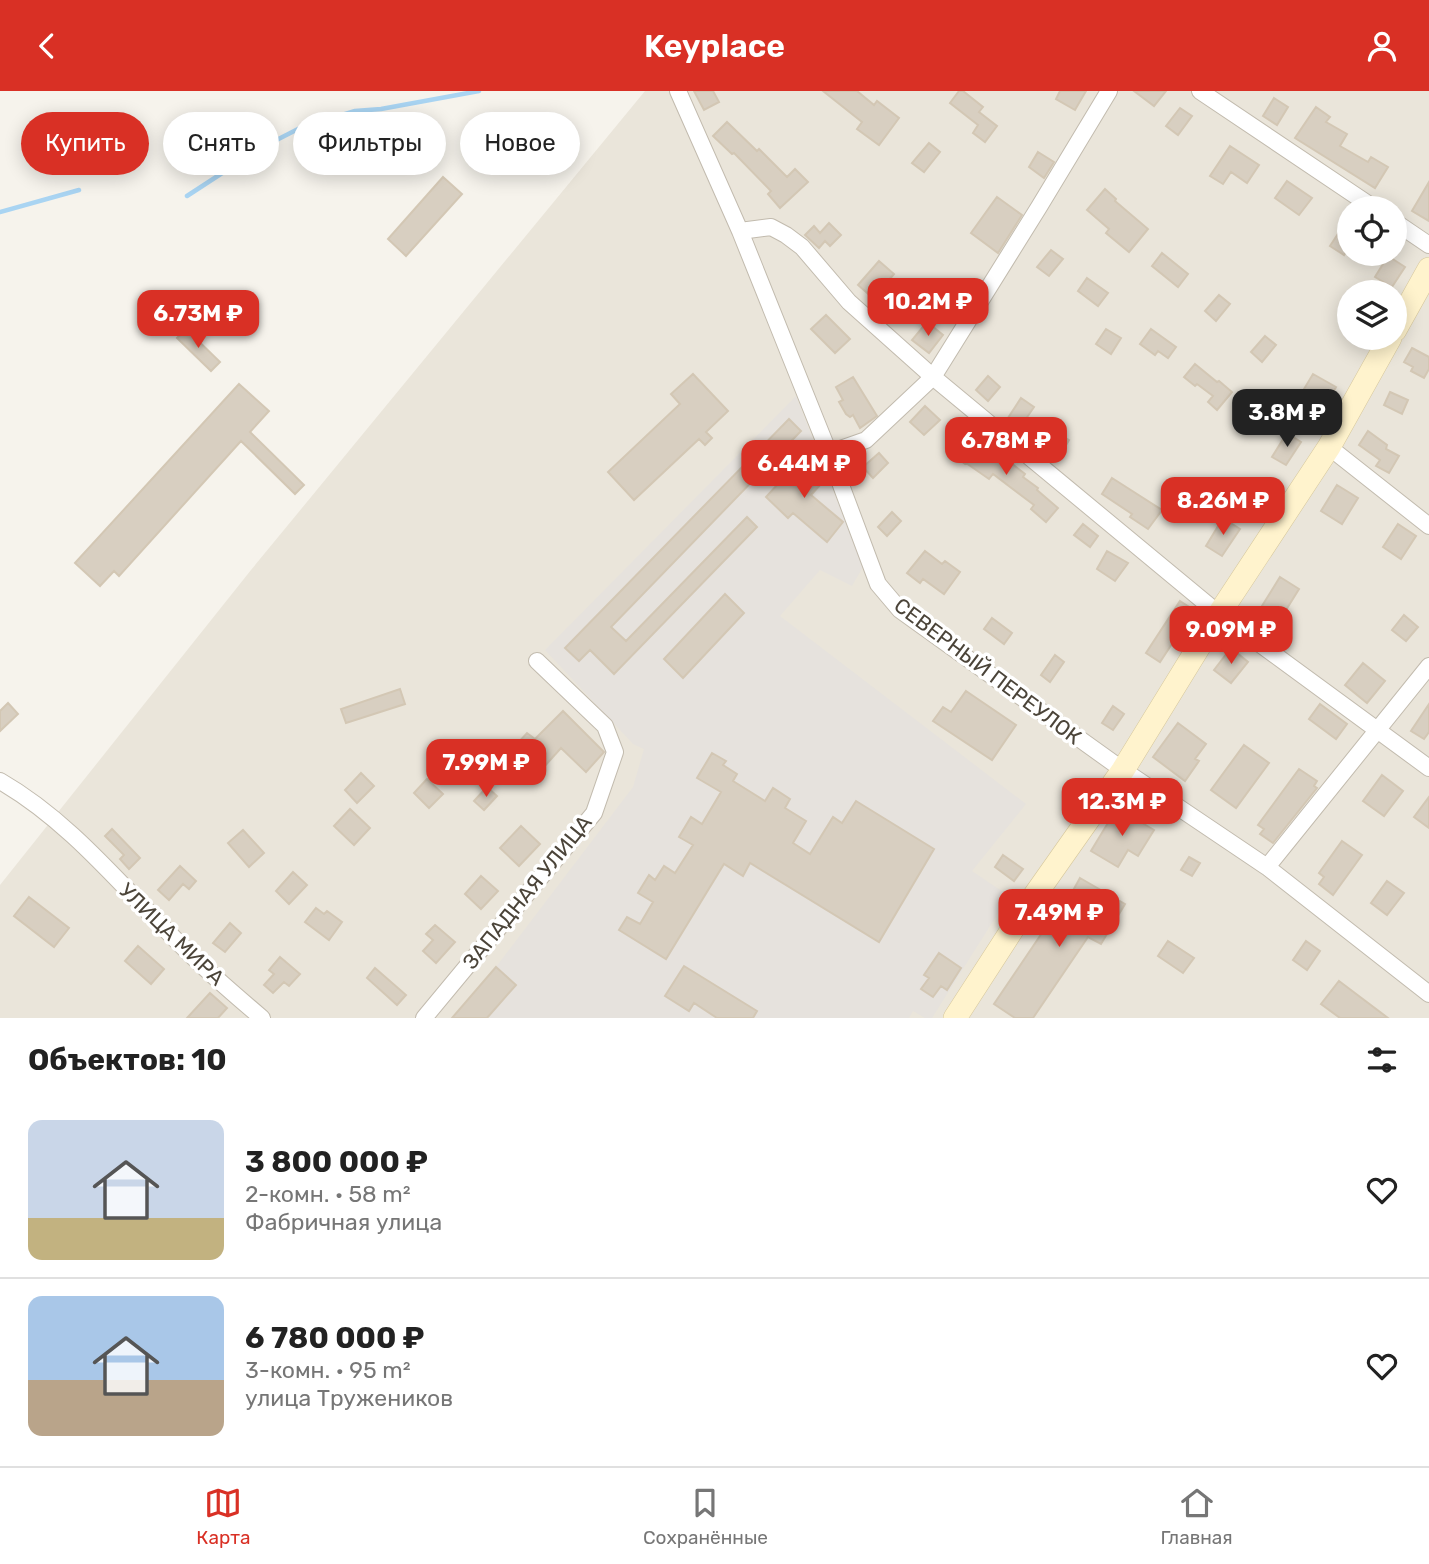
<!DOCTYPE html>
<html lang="ru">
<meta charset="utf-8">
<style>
body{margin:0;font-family:Rubik,sans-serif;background:#f2f2f2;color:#222;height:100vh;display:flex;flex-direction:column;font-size:26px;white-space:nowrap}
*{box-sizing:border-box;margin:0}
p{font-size:23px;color:#767676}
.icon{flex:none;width:38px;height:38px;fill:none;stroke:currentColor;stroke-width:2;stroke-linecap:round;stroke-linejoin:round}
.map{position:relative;height:927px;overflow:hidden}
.panel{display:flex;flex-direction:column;background:#fff;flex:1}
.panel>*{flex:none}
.top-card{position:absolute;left:21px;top:21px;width:700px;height:63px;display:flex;gap:14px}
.controls{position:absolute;left:1337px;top:105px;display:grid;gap:14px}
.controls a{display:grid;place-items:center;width:70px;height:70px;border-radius:50%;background:#fff;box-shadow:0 4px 18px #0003;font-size:35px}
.price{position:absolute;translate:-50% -60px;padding:0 16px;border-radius:14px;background:#d93025;color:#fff;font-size:23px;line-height:46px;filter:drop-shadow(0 2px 4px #0008)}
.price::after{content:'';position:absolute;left:50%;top:42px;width:21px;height:16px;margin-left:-10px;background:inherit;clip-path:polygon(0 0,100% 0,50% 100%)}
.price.on{background:#222;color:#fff}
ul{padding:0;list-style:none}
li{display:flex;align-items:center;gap:21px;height:175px;padding:0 28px}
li+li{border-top:2px solid #e0e0e0}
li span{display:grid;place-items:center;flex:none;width:196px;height:140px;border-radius:14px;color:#555}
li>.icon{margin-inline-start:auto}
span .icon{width:84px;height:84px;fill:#fffc;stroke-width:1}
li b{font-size:30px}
h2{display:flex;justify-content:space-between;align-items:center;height:84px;padding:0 28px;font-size:30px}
.pill{padding:0 24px;border-radius:32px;background:#fff;box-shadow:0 4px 18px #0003;font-size:24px;line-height:63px}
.pill.on{background:#d93025;color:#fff}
header{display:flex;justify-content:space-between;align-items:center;height:91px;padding:0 28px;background:#d93025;color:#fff;font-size:32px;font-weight:600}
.tabs{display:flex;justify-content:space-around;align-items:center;height:98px;border-top:2px solid #e0e0e0;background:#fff;font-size:19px;color:#767676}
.tabs a{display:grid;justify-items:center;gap:4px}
.tabs .on{color:#d93025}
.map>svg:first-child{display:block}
.residential{fill:#eae5da;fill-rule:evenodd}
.industrial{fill:#e6e2dd}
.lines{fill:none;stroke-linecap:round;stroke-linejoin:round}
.stream{stroke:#a9d4f2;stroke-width:4.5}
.building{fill:#d8cfc1;stroke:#d3c7b4;stroke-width:2}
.street-casing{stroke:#c2bbae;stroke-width:18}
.secondary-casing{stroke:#d6c79b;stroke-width:24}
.street{stroke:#fff;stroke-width:16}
.secondary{stroke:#fff3cd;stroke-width:23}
.labels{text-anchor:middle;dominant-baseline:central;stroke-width:7;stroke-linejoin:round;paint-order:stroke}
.street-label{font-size:21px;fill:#4b4439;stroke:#fff}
</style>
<header><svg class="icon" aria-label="back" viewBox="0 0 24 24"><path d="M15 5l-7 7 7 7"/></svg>Keyplace<svg class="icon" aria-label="person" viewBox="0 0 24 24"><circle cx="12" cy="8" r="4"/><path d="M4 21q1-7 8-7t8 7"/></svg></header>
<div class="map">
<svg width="1429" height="927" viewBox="0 0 1429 927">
<rect width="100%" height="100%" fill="#f6f3ec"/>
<!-- residential -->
<path class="residential" d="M 645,0 L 1429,0 L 1429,927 L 0,927 L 0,794 L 251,479 ZM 1349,117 L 1395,117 L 1395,163 L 1349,163 ZM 1349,201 L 1395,201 L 1395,247 L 1349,247 Z"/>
<!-- industrial -->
<path class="industrial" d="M 796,305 L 863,476 L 852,495 L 820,479 L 780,525 L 1026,713 L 972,780 L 1009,805 L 932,927 L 925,927 L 913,920 L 909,927 L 460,927 L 456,923 L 496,876 L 633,696 L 644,658 L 633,653 L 545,559 Z"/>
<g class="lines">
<!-- stream -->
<path class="stream" d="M 187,105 L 259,58 L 300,37 L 355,20 L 381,18 L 479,0
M 0,121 L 79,99"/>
</g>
<!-- building -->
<path class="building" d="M 694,0 L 713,0 L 719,11 L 704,19 Z
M 823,0 L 857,0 L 874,14 L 877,10 L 899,27 L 879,54 L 857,38 L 862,31 Z
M 959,0 L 963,0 L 983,16 L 979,21 L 997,35 L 985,51 L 973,42 L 978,34 L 950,12 Z
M 1060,0 L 1086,0 L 1075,19 L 1056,8 Z
M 1134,0 L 1166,0 L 1154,15 Z
M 1274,7 L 1288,16 L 1277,34 L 1263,25 Z
M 1316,16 L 1330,26 L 1326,31 L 1347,43 L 1340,55 L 1368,71 L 1371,66 L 1388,76 L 1375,97 L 1295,47 Z
M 1180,17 L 1192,25 L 1178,44 L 1166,35 Z
M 727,31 L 757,60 L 759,58 L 787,86 L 795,78 L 808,91 L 780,117 L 768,103 L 771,100 L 734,62 L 732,63 L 713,45 Z
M 929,52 L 940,61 L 924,81 L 912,72 Z
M 1230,55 L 1259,74 L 1247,92 L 1231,81 L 1223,93 L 1210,85 Z
M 1038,61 L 1054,71 L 1044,87 L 1029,76 Z
M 443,86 L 462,103 L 406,165 L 388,148 Z
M 1287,90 L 1312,107 L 1299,124 L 1275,107 Z
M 1429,91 L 1429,130 L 1412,120 Z
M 1105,98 L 1116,108 L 1115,110 L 1148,138 L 1129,161 L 1106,142 L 1109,138 L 1087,119 Z
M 997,106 L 1022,124 L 998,162 L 971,142 Z
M 1349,126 L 1349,156 L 1344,164 L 1330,155 Z
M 829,132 L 841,144 L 830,155 L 825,150 L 819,157 L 805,144 L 814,135 L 820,142 Z
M 1051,159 L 1063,168 L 1049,185 L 1037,176 Z
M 1162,162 L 1188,183 L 1178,196 L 1152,175 Z
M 1388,165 L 1405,176 L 1392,196 L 1375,186 Z
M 879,170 L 894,183 L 873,207 L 858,194 Z
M 1087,187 L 1108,202 L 1098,215 L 1078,200 Z
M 953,202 L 966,213 L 959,222 L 945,211 Z
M 1219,204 L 1230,213 L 1216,230 L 1205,220 Z
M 826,224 L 850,248 L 835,262 L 811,238 Z
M 927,231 L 943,244 L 929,262 L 912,249 Z
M 186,238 L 220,271 L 211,280 L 177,247 Z
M 1106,238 L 1121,247 L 1111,263 L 1096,253 Z
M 1151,238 L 1176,256 L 1168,267 L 1158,260 L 1155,264 L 1140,253 Z
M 1265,245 L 1276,254 L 1262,271 L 1251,261 Z
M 1412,257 L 1429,266 L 1429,278 L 1424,287 L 1411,280 L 1413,276 L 1404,271 Z
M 1195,273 L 1217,291 L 1219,290 L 1232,301 L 1217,319 L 1208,311 L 1213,305 L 1197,293 L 1195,295 L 1184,286 Z
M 693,283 L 728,320 L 706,341 L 712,347 L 705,354 L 699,348 L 634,409 L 608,381 L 680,313 L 671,303 Z
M 1313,283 L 1336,296 L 1320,323 L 1301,312 L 1308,300 L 1304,298 Z
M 988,285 L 1000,296 L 988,310 L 976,299 Z
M 853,286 L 877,325 L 860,337 L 853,324 L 850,326 L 846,323 L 839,311 L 843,309 L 836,296 Z
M 239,293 L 269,320 L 250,341 L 304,394 L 295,403 L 241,350 L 119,485 L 114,480 L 100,495 L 75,472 Z
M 1390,301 L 1408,309 L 1402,323 L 1384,314 Z
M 1021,307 L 1034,316 L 1021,335 L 1008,327 Z
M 925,315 L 940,329 L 924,344 L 910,331 Z
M 789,328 L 801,340 L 611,536 L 626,550 L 747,426 L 757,436 L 614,583 L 590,559 L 579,570 L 565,557 Z
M 1045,335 L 1069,349 L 1060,364 L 1036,349 Z
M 1368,340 L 1387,354 L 1386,358 L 1399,365 L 1389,382 L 1376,375 L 1380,369 L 1359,354 Z
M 1287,342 L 1301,351 L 1286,374 L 1272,366 Z
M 963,348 L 977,360 L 980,356 L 1008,376 L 1011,372 L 1025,383 L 1023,386 L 1038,397 L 1037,399 L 1058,417 L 1046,431 L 1031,418 L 1034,414 L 993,383 L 989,388 L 966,372 L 965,373 L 952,363 Z
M 879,362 L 888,372 L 873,387 L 863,376 Z
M 804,365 L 818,378 L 812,384 L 821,393 L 811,404 L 843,431 L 827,451 L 793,422 L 788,427 L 766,406 Z
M 1112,387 L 1162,419 L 1148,438 L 1130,426 L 1132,423 L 1102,403 Z
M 1337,394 L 1358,407 L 1342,433 L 1321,420 Z
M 892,421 L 901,430 L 887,445 L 878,436 Z
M 1223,427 L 1240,438 L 1222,465 L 1206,455 Z
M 1083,433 L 1098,445 L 1090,456 L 1074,444 Z
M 1398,433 L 1416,445 L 1401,468 L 1383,456 Z
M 925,460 L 942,473 L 945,470 L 960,481 L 944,503 L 923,488 L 920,492 L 907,482 Z
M 1107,460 L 1128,472 L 1115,490 L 1097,478 Z
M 1280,486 L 1299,498 L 1276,535 L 1257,523 Z
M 725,503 L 744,522 L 683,587 L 664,568 Z
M 1180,510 L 1194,519 L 1160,571 L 1146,562 Z
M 1404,524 L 1418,536 L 1406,550 L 1392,539 Z
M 992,527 L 1012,542 L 1004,553 L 984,538 Z
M 1231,557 L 1248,571 L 1231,592 L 1214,579 Z
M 1055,564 L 1064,571 L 1050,591 L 1041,584 Z
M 1363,572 L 1385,590 L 1367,612 L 1345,594 Z
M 400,598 L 405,613 L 346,632 L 341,618 Z
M 966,600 L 1016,634 L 992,669 L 933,630 L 943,616 L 951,621 Z
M 8,612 L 18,623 L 0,640 L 0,620 Z
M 1320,613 L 1347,633 L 1336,648 L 1309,628 Z
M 1429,613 L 1429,641 L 1424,648 L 1411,640 Z
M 1113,615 L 1124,623 L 1113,639 L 1102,632 Z
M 563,620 L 604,661 L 586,681 L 561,657 L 543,677 L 517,653 L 527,642 L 535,648 Z
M 1178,632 L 1206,653 L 1195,668 L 1199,670 L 1185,690 L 1153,666 Z
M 1244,654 L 1269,672 L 1236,717 L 1211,699 Z
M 712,662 L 726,670 L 723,674 L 737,683 L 733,690 L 765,710 L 773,697 L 790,708 L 785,717 L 806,730 L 793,752 L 810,763 L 833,726 L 842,732 L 856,710 L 934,758 L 879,851 L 750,772 L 743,785 L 724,773 L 666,868 L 619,839 L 627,826 L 640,833 L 653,811 L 638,802 L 649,784 L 655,789 L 664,775 L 675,782 L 693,754 L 679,746 L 691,726 L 702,733 L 721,701 L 697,687 Z
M 1299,678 L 1317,690 L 1314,695 L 1317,697 L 1273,752 L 1260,743 L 1264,738 L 1258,734 Z
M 361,682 L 374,695 L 357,712 L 345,699 Z
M 1382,684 L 1403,700 L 1384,725 L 1363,710 Z
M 427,688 L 443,703 L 429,717 L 414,702 Z
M 487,696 L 497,705 L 484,719 L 474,710 Z
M 1429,706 L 1429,737 L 1414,726 Z
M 1117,717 L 1154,739 L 1138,765 L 1128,759 L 1118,776 L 1091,760 Z
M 350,718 L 370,737 L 354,754 L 334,735 Z
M 521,735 L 540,753 L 519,775 L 500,757 Z
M 112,738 L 140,767 L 129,778 L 120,768 L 124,764 L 105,745 Z
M 243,739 L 264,762 L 249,776 L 228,752 Z
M 1342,750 L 1362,764 L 1333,804 L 1319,793 L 1324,786 L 1319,782 Z
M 1003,764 L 1023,778 L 1014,790 L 995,776 Z
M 1189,766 L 1200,772 L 1192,785 L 1181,779 Z
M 180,775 L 196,790 L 189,798 L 183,793 L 169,809 L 158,799 Z
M 293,781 L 307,794 L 289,813 L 276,800 Z
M 481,785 L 498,800 L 481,818 L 465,803 Z
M 1080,787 L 1125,813 L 1101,853 L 1088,846 L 1033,927 L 1015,927 L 994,913 L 1044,839 L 1049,843 Z
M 1387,790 L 1404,802 L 1387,824 L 1371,812 Z
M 29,806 L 69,837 L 54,856 L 14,825 Z
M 316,817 L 324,823 L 327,820 L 342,831 L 329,849 L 305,831 Z
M 230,832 L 241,842 L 225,861 L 213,852 Z
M 435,834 L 455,851 L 436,872 L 423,860 L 433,849 L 426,843 Z
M 1168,850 L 1194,867 L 1183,882 L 1158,865 Z
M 1306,850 L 1320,860 L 1307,879 L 1293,869 Z
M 138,855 L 164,878 L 151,893 L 125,870 Z
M 939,862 L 961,877 L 947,899 L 941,895 L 933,906 L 921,898 L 929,887 L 924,884 Z
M 280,866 L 300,883 L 289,895 L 284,891 L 273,902 L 264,894 L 274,883 L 269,879 Z
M 684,875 L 757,920 L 753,927 L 717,927 L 694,912 L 689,920 L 665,905 Z
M 496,876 L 516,894 L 487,927 L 452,927 Z
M 375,877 L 406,904 L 397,914 L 367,887 Z
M 1339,890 L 1388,927 L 1340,927 L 1321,913 Z
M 210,902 L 227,917 L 218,927 L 187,927 Z"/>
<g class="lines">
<!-- street casing -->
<g class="street-casing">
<path id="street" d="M 678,0 L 740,140 L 829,362 L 878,493 L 900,519 L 1123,679 L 1267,776 L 1429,903
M 1200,0 L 1374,117
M 1395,131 L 1429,154
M 740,140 L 771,136 L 786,144 L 802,156 L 849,211 L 933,286 L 1219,523 L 1429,677
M 1329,356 L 1429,435
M 829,362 L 866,349 L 933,286 L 1039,116 L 1109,0
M 0,690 C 73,732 126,801 186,859 C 210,883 236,905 262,927
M 1267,776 L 1429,575
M 424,927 L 594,722 L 615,661 L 605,635 L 537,570"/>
</g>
<!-- secondary casing -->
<g class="secondary-casing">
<path id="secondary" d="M 1395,239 L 1429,178
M 955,927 L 1030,811 L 1123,679 L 1219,523 L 1329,356 L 1390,247"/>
</g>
<!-- street -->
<use href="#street" class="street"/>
<!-- secondary -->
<use href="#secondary" class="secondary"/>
</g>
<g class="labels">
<!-- street labels -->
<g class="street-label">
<text transform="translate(988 580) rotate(37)">СЕВЕРНЫЙ ПЕРЕУЛОК</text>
<text transform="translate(527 801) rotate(-51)">ЗАПАДНАЯ УЛИЦА</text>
<text transform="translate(172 843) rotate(44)">УЛИЦА МИРА</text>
</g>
</g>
</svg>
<div class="controls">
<a><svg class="icon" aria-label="locate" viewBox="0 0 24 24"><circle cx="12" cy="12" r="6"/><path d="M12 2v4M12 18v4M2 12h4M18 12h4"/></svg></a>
<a><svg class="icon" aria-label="layers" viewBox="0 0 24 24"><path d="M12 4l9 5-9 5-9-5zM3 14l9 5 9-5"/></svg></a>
</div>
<b class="price" style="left:928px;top:247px">10.2M ₽</b>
<b class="price" style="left:198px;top:259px">6.73M ₽</b>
<b class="price on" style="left:1287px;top:358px">3.8M ₽</b>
<b class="price" style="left:1006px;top:386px">6.78M ₽</b>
<b class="price" style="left:804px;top:409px">6.44M ₽</b>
<b class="price" style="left:1223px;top:446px">8.26M ₽</b>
<b class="price" style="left:1231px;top:575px">9.09M ₽</b>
<b class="price" style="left:486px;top:708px">7.99M ₽</b>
<b class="price" style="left:1122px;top:747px">12.3M ₽</b>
<b class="price" style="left:1059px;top:858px">7.49M ₽</b>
<div class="top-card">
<a class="pill on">Купить</a>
<a class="pill">Снять</a>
<a class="pill">Фильтры</a>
<a class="pill">Новое</a>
</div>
</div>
<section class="panel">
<h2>Объектов: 10<svg class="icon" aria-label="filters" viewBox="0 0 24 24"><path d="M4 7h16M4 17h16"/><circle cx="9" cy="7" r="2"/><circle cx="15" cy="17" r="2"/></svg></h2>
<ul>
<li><span style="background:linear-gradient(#c9d6e8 70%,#c2b280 0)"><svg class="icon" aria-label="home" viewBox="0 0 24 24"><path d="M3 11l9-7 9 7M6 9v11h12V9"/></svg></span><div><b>3 800 000 ₽</b><p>2-комн. · 58 m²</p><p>Фабричная улица</p></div><svg class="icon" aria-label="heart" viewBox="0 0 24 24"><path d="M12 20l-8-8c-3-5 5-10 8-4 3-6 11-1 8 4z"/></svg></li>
<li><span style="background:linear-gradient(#a9c7e8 60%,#b9a48a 0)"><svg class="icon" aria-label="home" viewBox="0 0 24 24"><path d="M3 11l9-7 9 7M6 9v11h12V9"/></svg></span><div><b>6 780 000 ₽</b><p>3-комн. · 95 m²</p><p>улица Тружеников</p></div><svg class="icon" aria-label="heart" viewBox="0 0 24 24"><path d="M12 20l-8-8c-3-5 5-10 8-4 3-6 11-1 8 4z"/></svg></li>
</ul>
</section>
<nav class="tabs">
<a class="on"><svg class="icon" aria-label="map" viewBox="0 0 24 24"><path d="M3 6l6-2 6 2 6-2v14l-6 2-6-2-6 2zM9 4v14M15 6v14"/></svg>Карта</a>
<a><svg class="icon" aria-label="saved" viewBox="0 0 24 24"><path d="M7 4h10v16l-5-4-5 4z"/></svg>Сохранённые</a>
<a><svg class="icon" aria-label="home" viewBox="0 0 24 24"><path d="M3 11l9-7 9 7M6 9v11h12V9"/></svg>Главная</a>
</nav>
